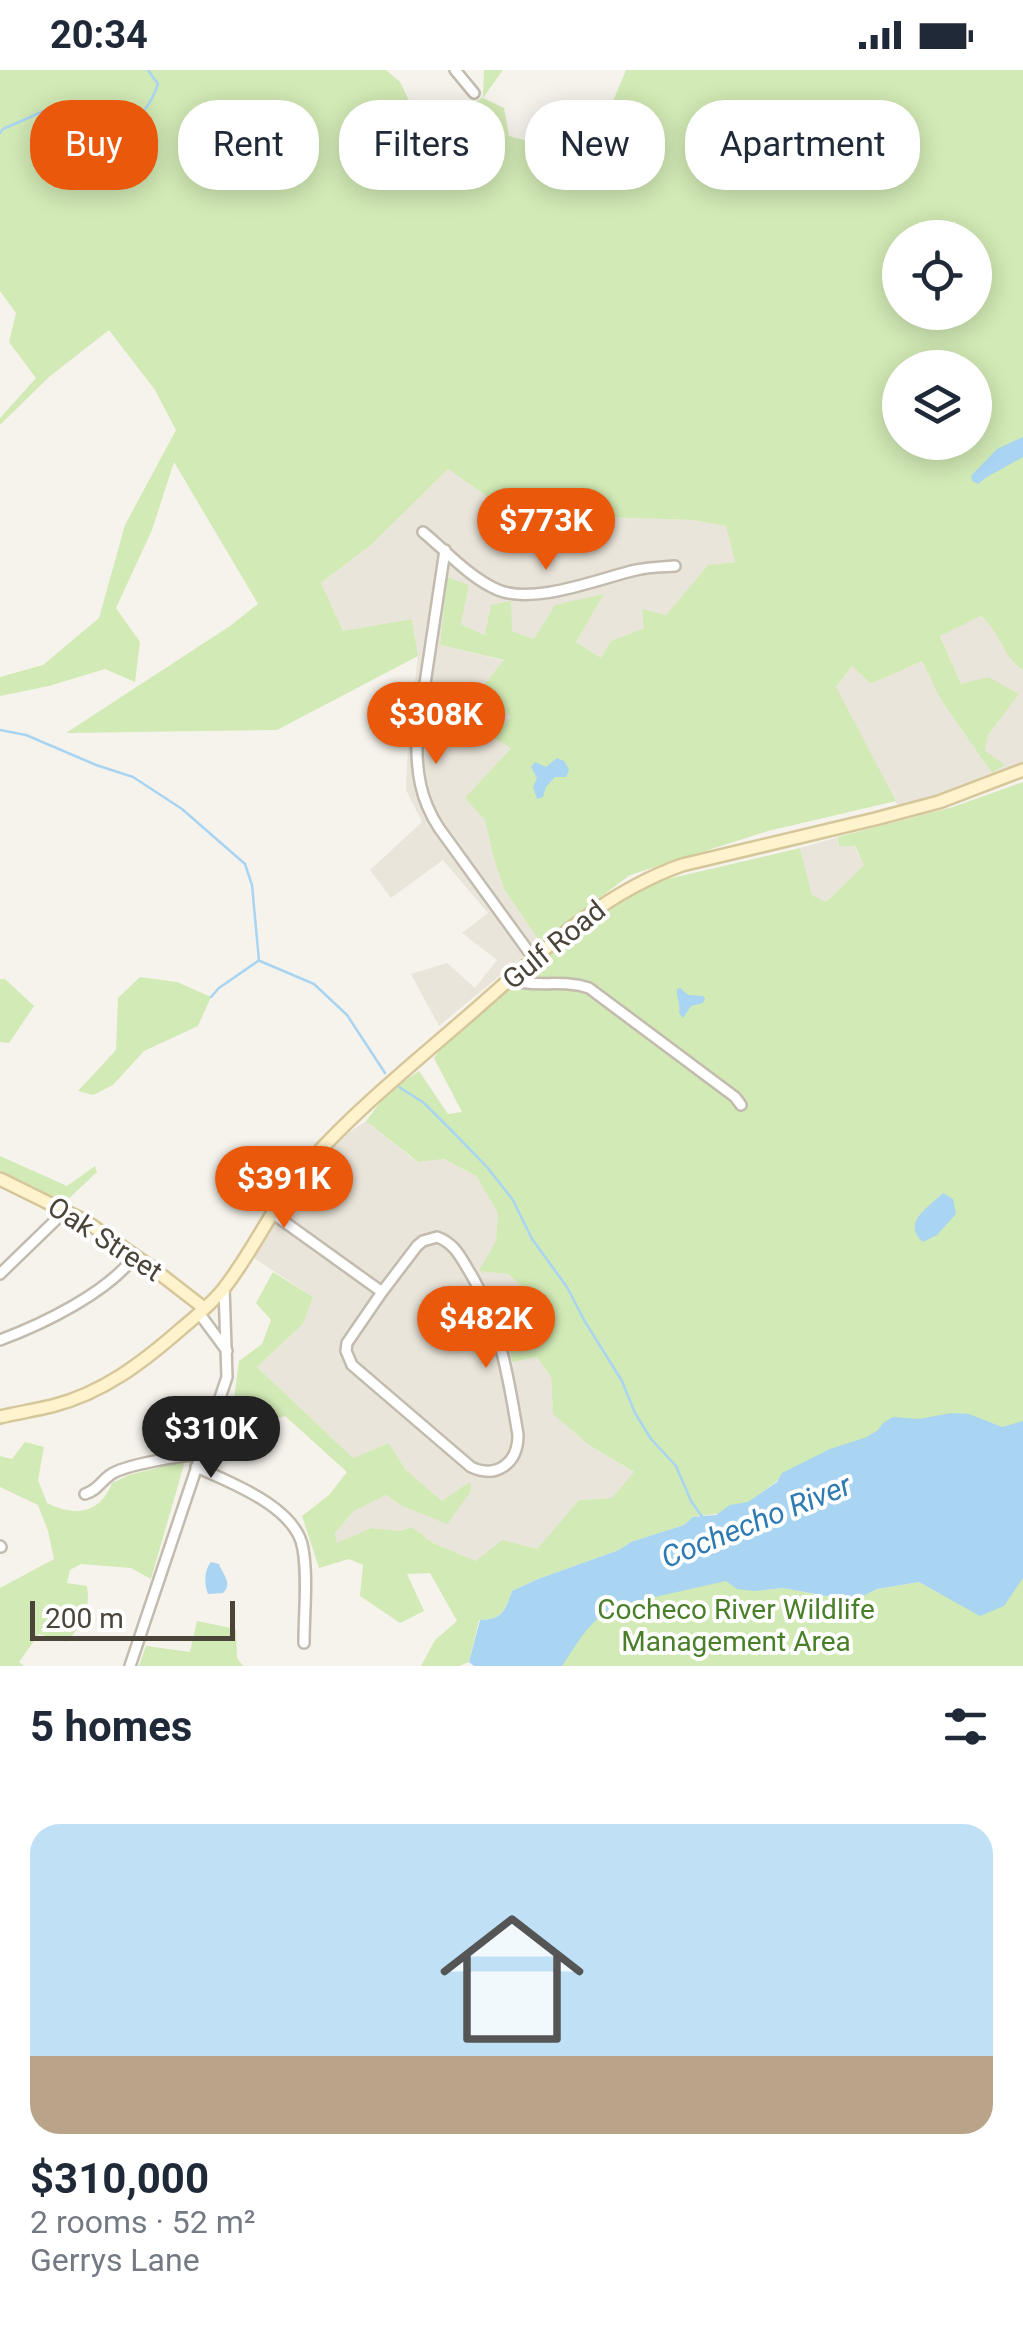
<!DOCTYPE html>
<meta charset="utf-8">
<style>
body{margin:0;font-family:Roboto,sans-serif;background:#f2f2f3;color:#1f2937;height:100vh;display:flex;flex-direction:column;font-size:38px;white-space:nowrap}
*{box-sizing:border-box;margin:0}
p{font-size:32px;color:#747a83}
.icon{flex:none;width:55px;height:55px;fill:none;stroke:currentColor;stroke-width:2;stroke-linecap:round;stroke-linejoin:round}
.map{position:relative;height:1596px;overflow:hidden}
.sheet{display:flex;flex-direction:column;background:#fff;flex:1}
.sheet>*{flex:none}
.top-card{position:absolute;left:30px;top:30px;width:965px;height:90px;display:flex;gap:20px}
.buttons{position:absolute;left:882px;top:150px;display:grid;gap:20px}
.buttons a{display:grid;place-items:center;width:110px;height:110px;border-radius:50%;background:#fff;box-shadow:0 5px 25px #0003;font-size:50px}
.scale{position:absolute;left:30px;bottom:25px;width:205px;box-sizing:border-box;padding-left:10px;border:5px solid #4b4439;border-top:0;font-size:28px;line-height:35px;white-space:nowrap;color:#4b4439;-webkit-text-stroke:8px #fff;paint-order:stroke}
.price{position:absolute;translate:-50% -85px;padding:0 22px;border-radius:35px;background:#ea580c;color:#fff;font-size:32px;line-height:65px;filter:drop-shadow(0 2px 5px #0008)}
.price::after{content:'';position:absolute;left:50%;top:60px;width:30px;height:22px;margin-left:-15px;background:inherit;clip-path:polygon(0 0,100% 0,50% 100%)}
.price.on{background:#222;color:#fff}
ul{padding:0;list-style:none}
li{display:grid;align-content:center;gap:20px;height:530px;padding:0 30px}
li span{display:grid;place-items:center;height:310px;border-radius:30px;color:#555}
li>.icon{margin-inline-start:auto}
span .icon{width:180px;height:180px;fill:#fffc;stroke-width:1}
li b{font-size:42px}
h2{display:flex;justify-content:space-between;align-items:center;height:120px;padding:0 30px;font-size:42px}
.pill{padding:0 35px;border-radius:40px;background:#fff;box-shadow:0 5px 25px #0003;font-size:35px;line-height:90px}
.pill.on{background:#ea580c;color:#fff}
.status{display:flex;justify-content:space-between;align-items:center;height:70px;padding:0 50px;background:#fff;direction:ltr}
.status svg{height:28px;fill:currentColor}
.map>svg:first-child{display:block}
.residential{fill:#eae5da}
.green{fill:#d2eab5;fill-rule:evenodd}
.water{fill:#a9d4f2}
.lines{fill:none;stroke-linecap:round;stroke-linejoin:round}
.stream{stroke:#a9d4f2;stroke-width:2.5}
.street-casing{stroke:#c2bbae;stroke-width:14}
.secondary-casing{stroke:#d6c79b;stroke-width:16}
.street{stroke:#fff;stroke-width:9}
.secondary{stroke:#fff3cd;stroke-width:11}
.labels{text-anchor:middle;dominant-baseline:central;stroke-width:8;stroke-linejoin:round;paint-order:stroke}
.street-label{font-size:28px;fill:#4b4439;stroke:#fff}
.park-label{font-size:28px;fill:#4a7f2a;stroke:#fff}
.water-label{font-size:30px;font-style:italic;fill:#2e7ab2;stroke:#fff}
</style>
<div class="status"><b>20:34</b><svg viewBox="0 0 49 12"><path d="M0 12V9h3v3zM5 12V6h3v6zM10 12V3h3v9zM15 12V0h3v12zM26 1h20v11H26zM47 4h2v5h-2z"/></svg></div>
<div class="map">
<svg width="1023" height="1596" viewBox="0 0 1023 1596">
<rect width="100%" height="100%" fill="#f6f3ec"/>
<!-- residential -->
<path class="residential" d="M 448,399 L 516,447 L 566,456 L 600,447 L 693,450 L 727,456 L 735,492 L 708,495 L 666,545 L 644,558 L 611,571 L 602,589 L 576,572 L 603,525 L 534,569 L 512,561 L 486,565 L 461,554 L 469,515 L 447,508 L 440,575 L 505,591 L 511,647 L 511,677 L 466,728 L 485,750 L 494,789 L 504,819 L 540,872 L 439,956 L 411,904 L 447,893 L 475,918 L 497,890 L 462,863 L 488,843 L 443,790 L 391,828 L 370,800 L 422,752 L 406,720 L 408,672 L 418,586 L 412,549 L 343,561 L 321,513 L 372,474 Z
M 980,546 L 992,555 L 1015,595 L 1023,600 L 1023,694 L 956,720 L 898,736 L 835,617 L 853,595 L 871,614 L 922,591 L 941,630 L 992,703 L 985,681 L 988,664 L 961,614 L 940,565 Z
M 838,767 L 839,776 L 854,776 L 864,795 L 826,832 L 812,825 L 800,778 Z
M 366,1051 L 417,1092 L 443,1089 L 476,1106 L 498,1143 L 496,1171 L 508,1204 L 536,1229 L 507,1264 L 512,1292 L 537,1287 L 551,1307 L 553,1344 L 589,1375 L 635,1403 L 612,1428 L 579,1430 L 537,1479 L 476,1491 L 433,1473 L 412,1457 L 400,1461 L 371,1458 L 337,1474 L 335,1463 L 354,1441 L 386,1425 L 402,1436 L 447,1453 L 470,1413 L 442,1431 L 405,1399 L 389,1373 L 353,1388 L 257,1297 L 303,1254 L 313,1227 L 251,1186 L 301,1111 L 338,1070 Z"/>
<!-- green -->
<path class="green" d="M 0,0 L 386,0 L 400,12 L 429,72 L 420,95 L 463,106 L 476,32 L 483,27 L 484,0 L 503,0 L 483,28 L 504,38 L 509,66 L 550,77 L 582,50 L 611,36 L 626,0 L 1023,0 L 1023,600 C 1005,590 1000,562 981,546 L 940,566 L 961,614 L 988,607 L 1019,624 L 988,665 L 985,681 L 1005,695 L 992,703 L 941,630 L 922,591 L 871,614 L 852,596 L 836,617 L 896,731 L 768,761 L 630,805 L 540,872 L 504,819 L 494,789 L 485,750 L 465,728 L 511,678 L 491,666 L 511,647 L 480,620 L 504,590 L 440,575 L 447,507 L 469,515 L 461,554 L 485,565 L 491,535 L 511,531 L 512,561 L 534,569 L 555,535 L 604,524 L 576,572 L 601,588 L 611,571 L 644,558 L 642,539 L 666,545 L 708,495 L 735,492 L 726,456 L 693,450 L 600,447 L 566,456 L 516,447 L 448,399 L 372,474 L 321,513 L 343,561 L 412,549 L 418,586 L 277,660 L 66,663 L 230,556 L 258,534 L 174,392 L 152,460 L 116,538 L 140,572 L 135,612 L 105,599 L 49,616 L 0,626 L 0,607 L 43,595 L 99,548 L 125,455 L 176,360 L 155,320 L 109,260 L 49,307 L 0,355 L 0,348 L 36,308 L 9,272 L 16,243 L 0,221 ZM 900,168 L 975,168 L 975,242 L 900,242 ZM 900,298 L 975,298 L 975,372 L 900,372 Z
M 1023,712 L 1023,1352 L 1002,1357 L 991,1353 L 778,1410 L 751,1431 L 723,1443 L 693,1447 L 684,1455 L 631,1472 L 619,1480 L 538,1509 L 512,1521 C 505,1541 503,1549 479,1550 L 469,1592 L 459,1596 L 421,1596 L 435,1570 L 457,1551 L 430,1503 L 407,1504 L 424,1541 L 400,1553 L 360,1526 L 363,1495 L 349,1489 L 319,1498 L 302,1446 L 329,1425 L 347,1402 L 285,1346 L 255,1354 L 233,1337 L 239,1291 L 262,1274 L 271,1250 L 256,1233 L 273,1202 L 313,1227 L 303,1254 L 257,1297 L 353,1388 L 389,1373 L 405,1399 L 442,1431 L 470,1412 L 471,1421 L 447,1454 L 402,1436 L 386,1425 L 354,1441 L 335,1463 L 337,1473 L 371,1458 L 400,1461 L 412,1457 L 433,1473 L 476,1491 L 502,1470 L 537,1479 L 579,1430 L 612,1428 L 634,1402 L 589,1375 L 553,1344 L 551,1307 L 537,1287 L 512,1292 L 507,1264 L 536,1229 L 508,1204 L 479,1201 L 496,1171 L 498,1143 L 476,1106 L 444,1089 L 418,1092 L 366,1051 L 389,1021 L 419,1001 L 448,1044 L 462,1042 L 434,988 L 450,966 L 568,863 L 610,835 L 663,810 L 800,778 L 812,825 L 826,832 L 864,795 L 855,776 L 839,776 L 838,767 L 953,737 Z
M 140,907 L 177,912 L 211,927 L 198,956 L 144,981 L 113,1015 L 93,1025 L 78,1021 L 116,980 L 118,928 Z
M 0,909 L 5,909 L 34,936 L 9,973 L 0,972 Z
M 0,1086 L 67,1116 L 95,1096 L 97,1102 L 64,1133 L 0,1101 Z
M 25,1372 L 44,1377 L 38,1410 L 47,1433 C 75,1447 100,1444 112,1413 L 129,1405 L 185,1391 L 151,1509 L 131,1498 L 81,1494 L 70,1500 L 67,1513 L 87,1516 C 91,1541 82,1554 67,1572 L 39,1564 L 19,1592 L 24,1596 L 0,1596 L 0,1518 L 54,1489 L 48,1461 L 38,1435 L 0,1417 L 0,1386 L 12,1389 Z
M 1023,1506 L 1023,1596 L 558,1596 L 572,1573 L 604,1541 L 644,1518 L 694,1517 L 726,1510 L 763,1520 L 783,1518 L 852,1531 L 877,1519 L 919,1512 L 939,1523 Z
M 197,1551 L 236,1559 L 237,1588 L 243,1596 L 139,1596 L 146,1576 L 190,1582 Z"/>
<!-- water -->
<path class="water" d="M 1023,367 L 1023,387 L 987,407 L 978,414 L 972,411 L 971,406 L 997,379 Z
M 557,688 L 564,691 L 569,700 L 566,707 L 555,707 L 546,717 L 543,727 L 537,729 L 533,717 L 537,708 L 531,697 L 535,692 L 546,697 Z
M 680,918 L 688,925 L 703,926 L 705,929 L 703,933 L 691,936 L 683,948 L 679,943 C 681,934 676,927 677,919 Z
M 943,1123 L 953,1129 L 956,1144 L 937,1165 L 923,1172 C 901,1153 928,1138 943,1123 Z
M 951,1343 L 969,1344 L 1002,1357 L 1023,1351 L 1023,1508 L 1004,1536 L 980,1546 L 919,1512 L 877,1519 L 853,1531 L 783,1518 L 754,1521 L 737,1519 L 726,1511 L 619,1535 C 592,1546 578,1572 562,1596 L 474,1596 L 469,1592 L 480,1550 C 503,1549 505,1541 512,1521 L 538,1509 L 619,1480 L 631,1472 L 684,1455 L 693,1447 L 716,1445 L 730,1435 L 748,1432 L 777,1412 L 782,1403 L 830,1379 L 867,1367 L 878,1360 L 883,1353 L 893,1347 L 919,1349 Z
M 211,1492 L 219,1494 C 223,1505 233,1513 223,1523 L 208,1524 C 204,1515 204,1500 211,1492 Z"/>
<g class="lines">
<!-- stream -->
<path class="stream" d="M 0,63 L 3,59 L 46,40 L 63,48 L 94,42 L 103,56 C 136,53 147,45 158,14 L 148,0
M 0,660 L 26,665 L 96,695 L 133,707 L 182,739 L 245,794 L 252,815 L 259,891
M 260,891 L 314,914 L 347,945 L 385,1003
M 211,927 L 219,918 L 258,891
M 399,1017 L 424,1033 L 454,1063 L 487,1097 L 513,1130 L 532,1169 L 567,1217 L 584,1250 L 622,1311 L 635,1343 L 651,1369 L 676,1396 L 691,1431 L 703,1448"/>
<!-- street casing -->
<g class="street-casing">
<path id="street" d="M 455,0 L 474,23
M 423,462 C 446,481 470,508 498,520 C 535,535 597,509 636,500 C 649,497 662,497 675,496
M 445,480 L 417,667 C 416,701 420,729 439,758 L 534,889
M 510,910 C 536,918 563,909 589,918 L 735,1027 L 741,1035
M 272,1143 L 382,1222 L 417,1176 L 423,1171 L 437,1167 C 454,1173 460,1186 469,1201 C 499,1250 509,1309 518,1365 C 518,1393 497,1409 471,1397 L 352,1295 L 346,1281 L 347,1273 L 382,1222
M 0,1204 L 66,1140
M 199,1243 L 227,1281
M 0,1270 C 43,1254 107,1223 135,1186
M 196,1397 C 229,1412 297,1437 303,1479 C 308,1508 304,1543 304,1573
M 85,1424 C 99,1419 99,1413 110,1405 C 123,1395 183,1385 199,1385
M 0,1476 L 1,1477
M 130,1596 L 227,1307 L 224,1218"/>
</g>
<!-- secondary casing -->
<g class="secondary-casing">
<path id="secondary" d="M 0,1109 L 87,1152 L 151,1197 L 204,1238
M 0,1347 C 17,1343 35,1340 52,1336 C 103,1323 142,1293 181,1259 C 196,1246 213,1233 225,1217 C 256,1177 276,1129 310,1091 C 356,1040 409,997 461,952 C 530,893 594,826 682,795 L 875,749 L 939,732 L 1023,700"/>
</g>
<!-- street -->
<use href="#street" class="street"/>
<!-- secondary -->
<use href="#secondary" class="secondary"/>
</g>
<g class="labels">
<!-- street labels -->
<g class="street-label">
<text transform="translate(554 875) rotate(-39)">Gulf Road</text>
<text transform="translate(105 1169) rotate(33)">Oak Street</text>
</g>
<!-- park labels -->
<g class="park-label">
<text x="736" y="1539">Cocheco River Wildlife<tspan x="736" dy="32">Management Area</tspan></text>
</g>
<!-- water labels -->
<g class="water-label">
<text transform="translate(756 1451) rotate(-22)">Cochecho River</text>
</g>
</g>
</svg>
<div class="buttons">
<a><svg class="icon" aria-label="locate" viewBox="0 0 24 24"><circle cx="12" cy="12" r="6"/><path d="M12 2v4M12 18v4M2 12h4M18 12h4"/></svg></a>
<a><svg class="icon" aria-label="layers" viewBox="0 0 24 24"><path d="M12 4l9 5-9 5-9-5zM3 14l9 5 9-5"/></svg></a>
</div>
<div class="scale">200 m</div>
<b class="price" style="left:546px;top:503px">$773K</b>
<b class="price" style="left:436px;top:697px">$308K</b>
<b class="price" style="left:284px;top:1161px">$391K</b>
<b class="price" style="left:486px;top:1301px">$482K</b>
<b class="price on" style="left:211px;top:1411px">$310K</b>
<div class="top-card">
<a class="pill on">Buy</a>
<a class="pill">Rent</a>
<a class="pill">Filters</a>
<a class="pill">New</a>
<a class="pill">Apartment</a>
</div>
</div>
<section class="sheet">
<h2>5 homes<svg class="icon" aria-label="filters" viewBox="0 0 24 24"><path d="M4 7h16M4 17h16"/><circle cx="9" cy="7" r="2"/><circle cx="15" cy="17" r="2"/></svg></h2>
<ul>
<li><span style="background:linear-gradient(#bfe0f5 75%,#b9a48a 0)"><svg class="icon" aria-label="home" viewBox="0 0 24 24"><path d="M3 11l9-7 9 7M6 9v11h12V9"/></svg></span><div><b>$310,000</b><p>2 rooms · 52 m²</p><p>Gerrys Lane</p></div></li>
</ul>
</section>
